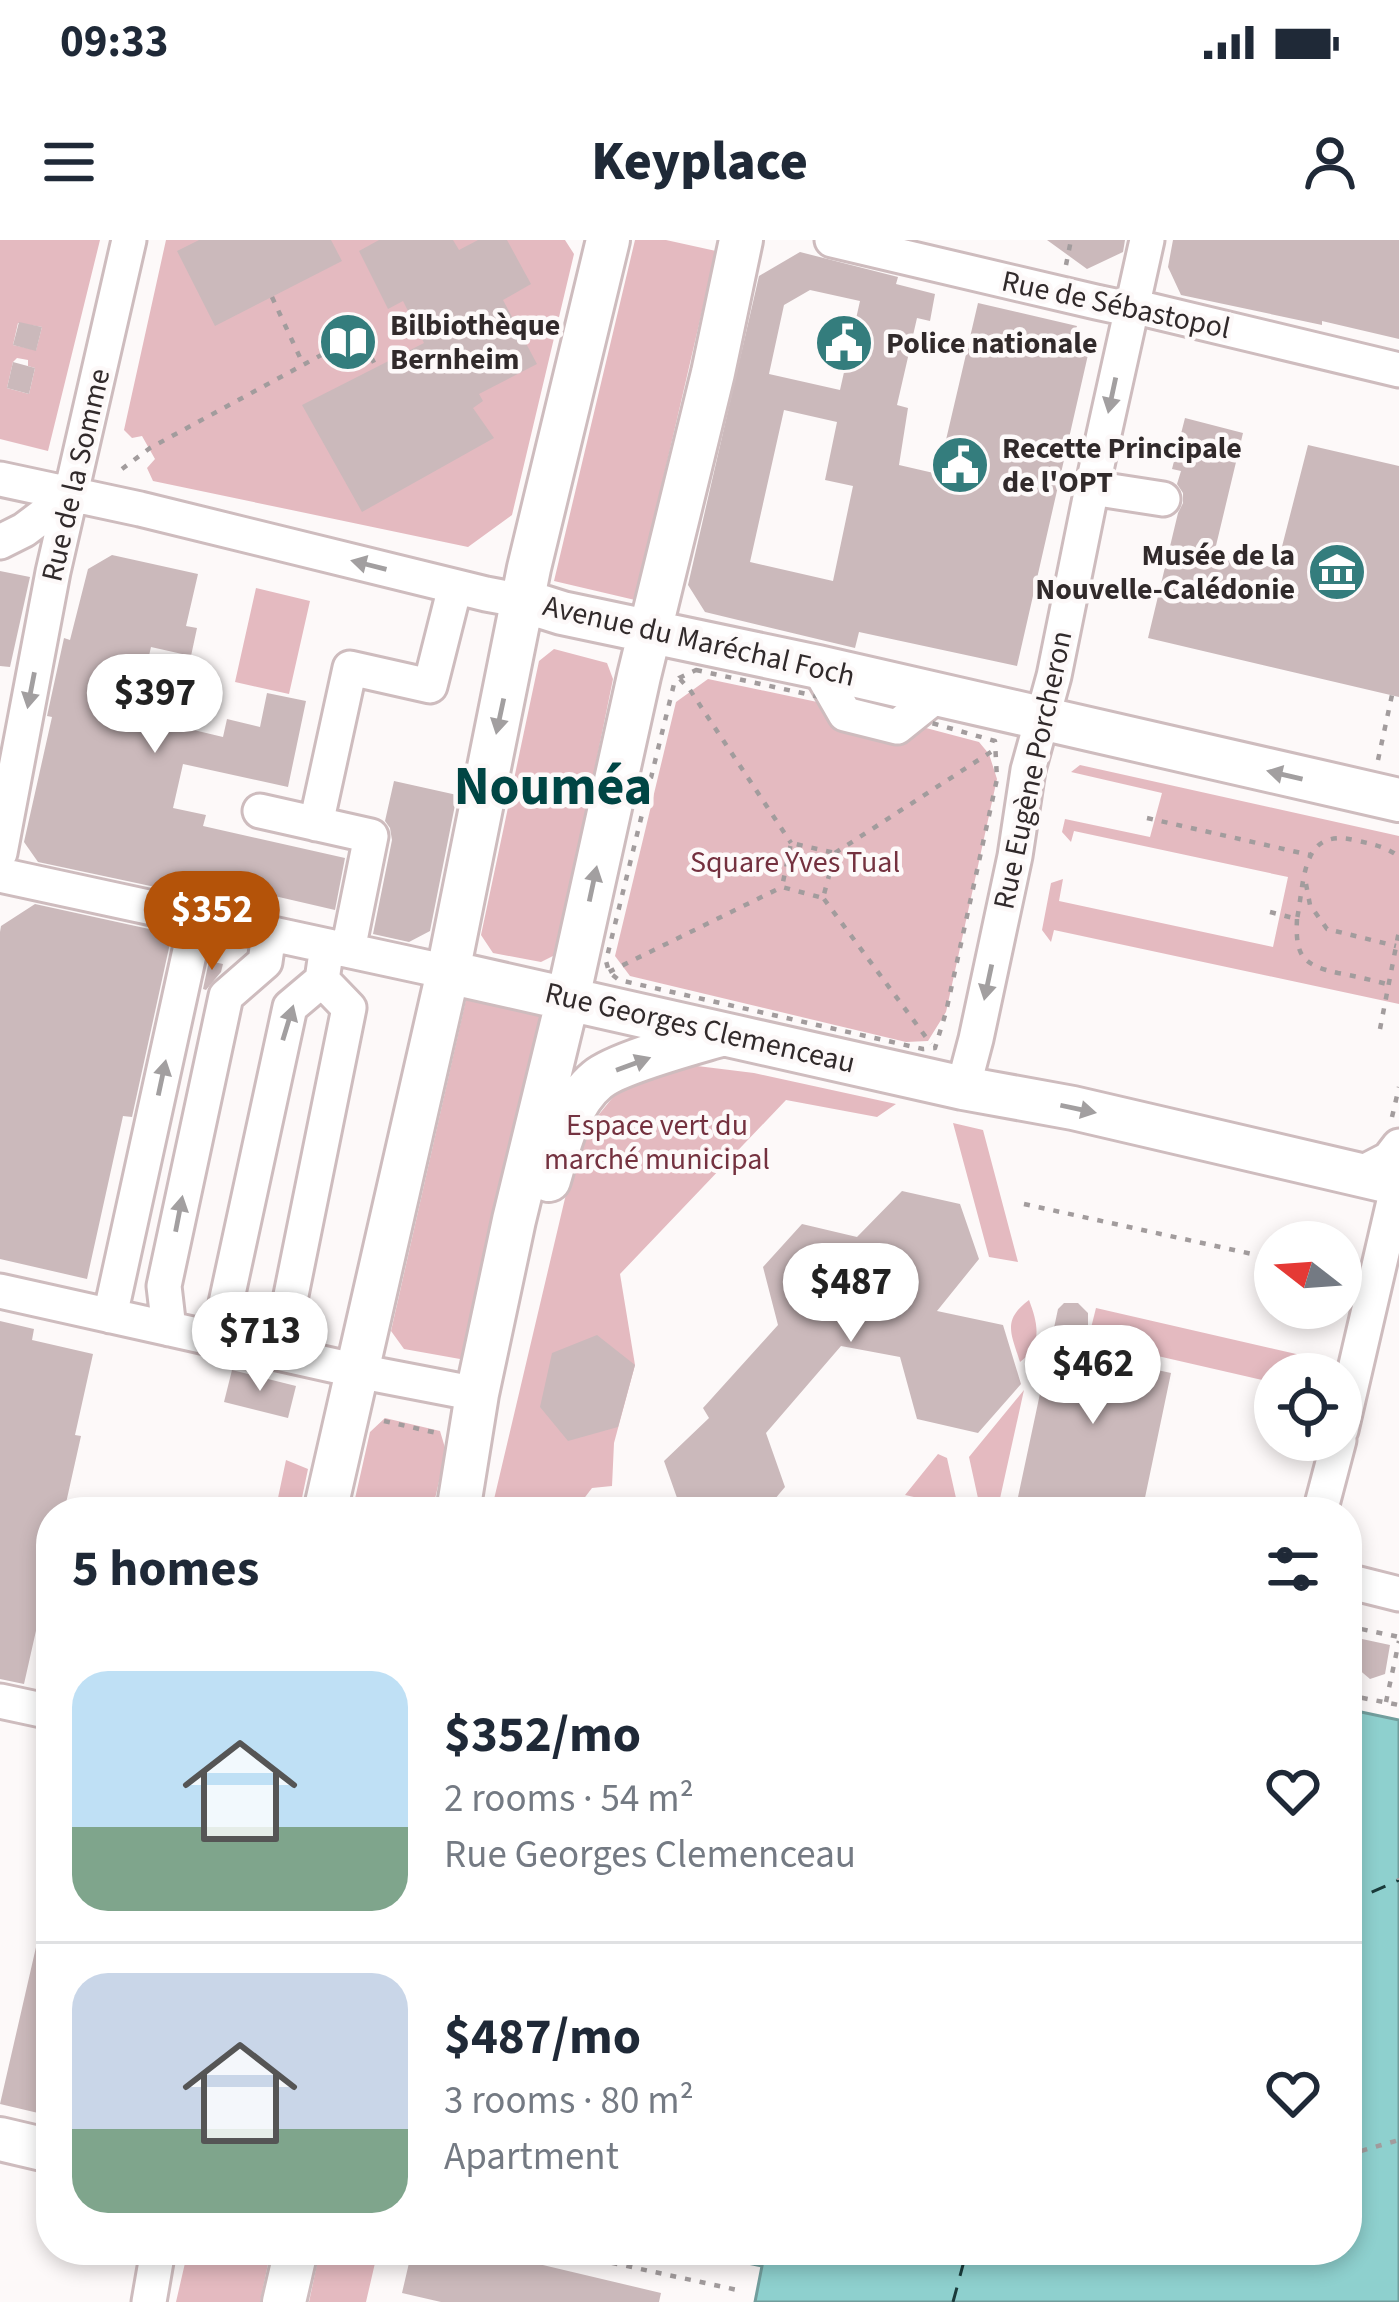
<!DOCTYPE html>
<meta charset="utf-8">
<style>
body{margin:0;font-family:"Source Sans 3",sans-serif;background:#f6f6f7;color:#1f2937;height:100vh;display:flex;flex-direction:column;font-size:45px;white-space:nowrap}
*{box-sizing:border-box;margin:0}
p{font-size:39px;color:#747a83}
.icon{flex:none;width:66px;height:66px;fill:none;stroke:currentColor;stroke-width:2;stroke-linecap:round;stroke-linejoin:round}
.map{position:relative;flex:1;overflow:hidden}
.sheet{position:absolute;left:36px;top:1257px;width:1326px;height:768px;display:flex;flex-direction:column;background:#fff;border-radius:48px;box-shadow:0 6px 18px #0003}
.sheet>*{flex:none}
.needle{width:78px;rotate:287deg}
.buttons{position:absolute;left:1254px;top:981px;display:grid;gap:24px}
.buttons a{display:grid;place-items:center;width:108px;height:108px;border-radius:50%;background:#fff;box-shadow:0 6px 18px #0003;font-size:60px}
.price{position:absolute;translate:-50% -102px;padding:0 27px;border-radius:42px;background:#fff;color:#222;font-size:39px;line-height:78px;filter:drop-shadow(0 3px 6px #0008)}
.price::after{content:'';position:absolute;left:50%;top:72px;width:36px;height:27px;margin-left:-18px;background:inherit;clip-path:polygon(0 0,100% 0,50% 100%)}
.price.selected{background:#b45309;color:#fff}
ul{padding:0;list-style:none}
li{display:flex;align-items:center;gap:36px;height:300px;padding:0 36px}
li+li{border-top:3px solid #e0e1e3}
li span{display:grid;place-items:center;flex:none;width:336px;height:240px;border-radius:36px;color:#555}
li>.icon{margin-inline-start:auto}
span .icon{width:144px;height:144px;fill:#fffc;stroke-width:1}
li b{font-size:51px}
h2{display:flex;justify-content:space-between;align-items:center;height:144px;padding:0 36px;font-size:51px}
.status{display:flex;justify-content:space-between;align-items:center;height:84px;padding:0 60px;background:#fff;direction:ltr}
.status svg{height:33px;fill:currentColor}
header{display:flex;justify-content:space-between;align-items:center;height:156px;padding:0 36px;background:#fff;font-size:54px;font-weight:800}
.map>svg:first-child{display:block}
.green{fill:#e4bac0;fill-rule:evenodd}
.water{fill:#8ed0ce;stroke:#729e9d;stroke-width:3}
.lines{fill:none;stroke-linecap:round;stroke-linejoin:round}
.ferry{stroke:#1a3b3b;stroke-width:3;stroke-dasharray:15 12;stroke-linecap:butt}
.building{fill:#cbb9bb;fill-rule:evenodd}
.minor-casing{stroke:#cebcbe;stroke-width:39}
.major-casing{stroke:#cebcbe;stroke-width:48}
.path{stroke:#a29c9d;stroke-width:4.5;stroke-dasharray:6 9;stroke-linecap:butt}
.minor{stroke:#fff;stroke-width:33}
.major{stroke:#fff;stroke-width:42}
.oneway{fill:#a29fa0}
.labels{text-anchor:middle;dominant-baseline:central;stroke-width:9;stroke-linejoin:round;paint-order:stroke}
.street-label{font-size:30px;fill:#312a2b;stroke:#fdf9f9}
.poi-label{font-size:30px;font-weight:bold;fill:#312a2b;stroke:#fdf9f9;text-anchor:start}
.park-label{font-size:30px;fill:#74313f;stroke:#fdf9f9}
.town-label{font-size:54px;font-weight:bold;fill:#004544;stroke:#fdf9f9}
</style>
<div class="status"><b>09:33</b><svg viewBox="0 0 49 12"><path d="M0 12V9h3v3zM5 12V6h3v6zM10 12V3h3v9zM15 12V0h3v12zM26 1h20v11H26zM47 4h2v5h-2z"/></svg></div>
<header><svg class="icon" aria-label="menu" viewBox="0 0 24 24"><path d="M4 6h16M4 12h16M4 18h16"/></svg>Keyplace<svg class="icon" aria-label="person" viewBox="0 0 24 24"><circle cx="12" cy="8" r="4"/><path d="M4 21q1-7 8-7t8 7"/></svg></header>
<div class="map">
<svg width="1399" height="2062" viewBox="0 0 1399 2062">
<rect width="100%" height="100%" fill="#fdf9f9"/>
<!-- green -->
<path class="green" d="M 0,0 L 100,0 L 48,211 L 0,199 ZM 18,83 L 42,87 L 36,110 L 13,105 ZM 17,118 L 28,120 L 28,126 L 35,128 L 29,154 L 7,148 L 13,122 Z
M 166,0 L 565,0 L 574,14 L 512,275 L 468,307 L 153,241 L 147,228 L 155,219 L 142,196 L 132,198 L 124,190 Z
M 635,0 L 666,0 L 716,11 L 635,360 L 554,341 Z
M 256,348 L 310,361 L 289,454 L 235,442 Z
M 554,409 L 607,423 L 613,439 L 557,714 L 541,722 L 493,713 L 481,695 L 539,421 Z
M 708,439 L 822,463 L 904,494 L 926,488 L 979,502 L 989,514 L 997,539 L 946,772 L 928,801 L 906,802 L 630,736 L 615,716 L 676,462 Z
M 1080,525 L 1399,596 L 1399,764 L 1054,690 L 1051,702 L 1042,690 L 1051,643 L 1063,639 L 1059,661 L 1273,707 L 1288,637 L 1074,591 L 1071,602 L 1062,592 L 1065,579 L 1150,597 L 1162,553 L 1071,532 Z
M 467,755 L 539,769 L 542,783 L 472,1107 L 460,1119 L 404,1109 L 391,1091 Z
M 681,824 L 754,833 L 896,864 L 877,877 L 786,860 L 620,1034 L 635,1125 L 614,1203 L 612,1246 L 592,1248 L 576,1269 L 565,1272 L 491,1272 L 579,899 L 618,851 Z
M 953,883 L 983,890 L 1018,1022 L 989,1017 Z
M 1029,1060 C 1038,1084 1043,1105 1020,1122 C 1011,1093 1002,1080 1029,1060 Z
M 1096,1068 L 1318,1119 L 1314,1134 L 1275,1134 L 1275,1143 L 1088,1100 Z
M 1024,1150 L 997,1272 L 981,1272 L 969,1217 Z
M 385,1178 L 440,1191 L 446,1211 L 432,1272 L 352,1272 L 370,1192 Z
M 938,1214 L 947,1218 L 958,1267 L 905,1255 Z
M 286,1220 L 308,1229 L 299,1272 L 275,1272 Z
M 188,2010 L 271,2010 L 260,2062 L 176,2062 Z
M 320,2010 L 378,2010 L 366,2062 L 309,2062 Z"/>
<!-- water -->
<path class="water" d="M 1347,1469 L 1399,1480 L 1399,2062 L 755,2062 L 762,2026 L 686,2010 L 1347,2010 Z"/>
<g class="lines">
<!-- ferry -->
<path class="ferry" d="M 1347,1663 L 1399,1640
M 953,2062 L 967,2010"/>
</g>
<!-- building -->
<path class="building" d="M 199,0 L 331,0 L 342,21 L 215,86 L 177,11 Z
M 379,0 L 453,0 L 459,10 L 478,0 L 507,0 L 531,44 L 503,60 L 537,124 L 479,154 L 483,161 L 473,168 L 494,198 L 362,272 L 302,165 L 424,103 L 403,61 L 388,69 L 359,11 Z
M 1047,0 L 1125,0 L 1123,12 L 1087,29 Z
M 1173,0 L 1399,0 L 1399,99 L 1322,81 L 1322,85 L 1181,55 L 1168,27 Z
M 800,12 L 898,37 L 896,44 L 935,54 L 930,81 L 917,78 L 897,165 L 908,168 L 899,225 L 938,234 L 978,63 L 1077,86 L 1072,101 L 1090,106 L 1017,426 L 859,392 L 855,408 L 705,372 L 688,345 L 759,36 ZM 810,50 L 860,61 L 840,150 L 769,134 L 784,65 ZM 784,170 L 837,182 L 825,240 L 853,246 L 833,341 L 750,322 Z
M 19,82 L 42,87 L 36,111 L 13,105 Z
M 13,122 L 35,128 L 29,154 L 7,148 Z
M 1185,178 L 1243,193 L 1214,314 L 1246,316 L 1276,330 L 1308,205 L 1399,226 L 1399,457 L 1148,398 L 1178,273 L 1183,263 L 1183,253 L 1177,244 L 1181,231 L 1172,229 Z
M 112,315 L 198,334 L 186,386 L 197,388 L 191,416 L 151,407 L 135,476 L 223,497 L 227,479 L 260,487 L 267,453 L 306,461 L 288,547 L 183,524 L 173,568 L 206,575 L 203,586 L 345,618 L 335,670 L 192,637 L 188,654 L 38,622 L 24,602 L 52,477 L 47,476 L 64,398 L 70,400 L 88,329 Z
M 0,331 L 30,337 L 10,427 L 0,426 Z
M 394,541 L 457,555 L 430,691 L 409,702 L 373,694 L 392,600 L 390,588 L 385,581 Z
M 35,664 L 172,694 L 132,877 L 123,876 L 87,1039 L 0,1019 L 0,692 L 1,686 Z
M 209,721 L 223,724 L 221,732 L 206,750 L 203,749 Z
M 902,951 L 960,964 L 979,1019 L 937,1071 L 1003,1085 L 1021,1144 L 978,1193 L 917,1179 L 900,1117 L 841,1106 L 766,1193 L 785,1247 L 764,1272 L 682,1272 L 664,1221 L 709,1178 L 703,1168 L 778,1085 L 763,1027 L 802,984 L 857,997 Z
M 1064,1063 L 1078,1063 L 1088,1073 L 1088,1087 L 1066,1110 L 1171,1133 L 1142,1272 L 1090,1272 L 1018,1257 L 1058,1069 Z
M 0,1081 L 34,1089 L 32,1100 L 93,1114 L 75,1195 L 81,1196 L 64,1272 L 51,1272 L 51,1354 L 46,1375 L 40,1373 L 24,1444 L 0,1439 Z
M 597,1095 L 635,1125 L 618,1187 L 568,1201 L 540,1167 L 552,1113 Z
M 232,1130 L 296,1146 L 288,1178 L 224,1162 Z
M 1362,1399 L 1390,1405 L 1385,1434 L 1370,1439 L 1357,1428 Z
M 42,1681 L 51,1682 L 51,1876 L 0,1864 Z
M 412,2010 L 480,2010 L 661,2053 L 659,2062 L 441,2062 L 402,2053 Z"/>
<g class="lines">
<!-- minor casing -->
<g class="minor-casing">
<path id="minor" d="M 832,0 L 1096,62 L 1124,68 L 1132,66 L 1399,130
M 0,239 L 140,269 L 486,354 L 524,361
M 1092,248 L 1163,259
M 0,302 L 24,290 L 73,253
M 818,427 L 845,474 L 897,487 L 937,455
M 260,571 L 371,596 L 348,710
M 316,584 L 350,428 L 430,446 L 455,347
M 0,613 L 53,332 L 129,0
M 0,635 L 448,732
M 963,848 L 976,799 L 1015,616 L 1028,530 L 1054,436 L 1092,248 L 1147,0
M 1360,934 L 1389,919 L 1399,906
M 0,1051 L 358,1131 L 477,1154
M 110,1076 L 197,678
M 169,1089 L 164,1046 L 226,756 L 265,722 L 269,694
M 232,1103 L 226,1063 L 290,767 L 322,740 L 327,706
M 294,1116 L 287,1075 L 349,768 L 322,740
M 1341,1190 L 1398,944
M 1320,1272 L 1339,1200
M 1347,1341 L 1399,1354
M 0,1461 L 51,1472
M 149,2062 L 158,2010"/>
</g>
<!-- major casing -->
<g class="major-casing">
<path id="major" d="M 524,361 L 562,373 L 818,427 L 1399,560
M 448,732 L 963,848 L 1073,868 L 1399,944
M 549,940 C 559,906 569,863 597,840 C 617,823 693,803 720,795
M 325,1272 L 448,732 L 529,328 L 608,0
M 458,1272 L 477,1154 L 514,980 L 568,758 L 639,436 L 713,133 L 741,0
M 0,1899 L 51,1911
M 284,2062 L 296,2010"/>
</g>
<!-- path -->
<path class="path" d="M 1066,25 L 1071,0
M 272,57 L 303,124
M 122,229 L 150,208 L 360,94 L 376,127
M 696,430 L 825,458 L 835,474 L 904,492 L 921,480 L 995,501 L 997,539 L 946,772 L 935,808 L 923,809 L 619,740 L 609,732 L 606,721 L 674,444 L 679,438 Z
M 680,439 L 690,450 L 791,603
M 1378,520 L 1392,455
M 1147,578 L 1310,615
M 835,613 L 997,508
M 1306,644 L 1310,665 L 1327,689 L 1396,706
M 824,659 L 931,804
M 1270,672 L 1297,679 C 1305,639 1301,588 1354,600 C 1371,604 1386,606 1399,617
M 1297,679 C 1295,717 1303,725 1338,733 C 1355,736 1371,740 1387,744
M 609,732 L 782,647 L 823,658 L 835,613 L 791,603 L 782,647
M 1380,789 L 1399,691
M 1392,877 L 1399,847
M 1024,964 L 1275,1019
M 384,1181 L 437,1193
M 843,1272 L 846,1268 L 870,1272
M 1347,1286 L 1354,1308
M 1347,1386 L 1399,1397
M 1347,1455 L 1399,1465
M 1386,1462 L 1399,1401
M 1347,1471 L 1350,1456
M 1399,1640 L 1399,1638
M 1347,1915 L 1399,1900
M 553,2010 L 742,2051
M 1194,2010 L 1195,2013"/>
<!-- minor -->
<use href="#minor" class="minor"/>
<!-- major -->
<use href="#major" class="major"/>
</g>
<!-- one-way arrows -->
<defs><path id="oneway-solid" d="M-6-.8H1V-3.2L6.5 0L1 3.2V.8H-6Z" transform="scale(3)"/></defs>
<g class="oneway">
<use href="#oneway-solid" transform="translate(1112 155) rotate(102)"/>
<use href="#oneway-solid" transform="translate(369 325) rotate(-166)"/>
<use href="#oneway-solid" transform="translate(31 450) rotate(101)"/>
<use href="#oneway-solid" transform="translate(500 476) rotate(102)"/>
<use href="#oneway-solid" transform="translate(1285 535) rotate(-167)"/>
<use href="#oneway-solid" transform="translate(593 644) rotate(-78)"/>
<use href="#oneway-solid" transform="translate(988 742) rotate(102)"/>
<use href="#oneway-solid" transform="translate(288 783) rotate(-73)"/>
<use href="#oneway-solid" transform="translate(633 824) rotate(-20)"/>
<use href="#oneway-solid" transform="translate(162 838) rotate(-78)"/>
<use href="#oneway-solid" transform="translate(1078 869) rotate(12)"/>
<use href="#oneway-solid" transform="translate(179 974) rotate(-79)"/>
</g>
<!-- icons -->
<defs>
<g id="library-disc" transform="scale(3)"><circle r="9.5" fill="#347d7d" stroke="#fdf9f9"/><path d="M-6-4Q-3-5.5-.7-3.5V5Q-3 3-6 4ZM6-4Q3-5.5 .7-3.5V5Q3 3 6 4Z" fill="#fff"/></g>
<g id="civic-disc" transform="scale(3)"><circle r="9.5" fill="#347d7d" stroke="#fdf9f9"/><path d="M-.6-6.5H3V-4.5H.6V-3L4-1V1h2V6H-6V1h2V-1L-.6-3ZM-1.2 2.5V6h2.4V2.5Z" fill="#fff"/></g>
<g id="museum-disc" transform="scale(3)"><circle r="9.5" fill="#347d7d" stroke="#fdf9f9"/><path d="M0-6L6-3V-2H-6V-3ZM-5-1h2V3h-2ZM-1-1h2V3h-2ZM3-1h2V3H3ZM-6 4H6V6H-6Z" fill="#fff"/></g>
</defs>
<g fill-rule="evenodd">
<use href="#library-disc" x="348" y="102"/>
<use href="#civic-disc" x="844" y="103"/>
<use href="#civic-disc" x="960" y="225"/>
<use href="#museum-disc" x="1337" y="332"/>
</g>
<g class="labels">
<!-- street labels -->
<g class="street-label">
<text transform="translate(1116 65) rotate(12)">Rue de Sébastopol</text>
<text transform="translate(76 235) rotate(-77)">Rue de la Somme</text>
<text transform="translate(699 401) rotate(13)">Avenue du Maréchal Foch</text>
<text transform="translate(1033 530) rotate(-78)">Rue Eugène Porcheron</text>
<text transform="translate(700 788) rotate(13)">Rue Georges Clemenceau</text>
</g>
<!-- poi labels -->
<g class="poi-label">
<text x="390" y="85">Bilbiothèque<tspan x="390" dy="34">Bernheim</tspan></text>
<text x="886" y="103">Police nationale</text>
<text x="1002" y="208">Recette Principale<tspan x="1002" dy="34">de l'OPT</tspan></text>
<text x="1295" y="315" text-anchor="end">Musée de la<tspan x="1295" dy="34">Nouvelle-Calédonie</tspan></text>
</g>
<!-- park labels -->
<g class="park-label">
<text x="795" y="622">Square Yves Tual</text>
<text x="657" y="885">Espace vert du<tspan x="657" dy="34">marché municipal</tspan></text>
</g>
<!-- town labels -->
<g class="town-label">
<text x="553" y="547">Nouméa</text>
</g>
</g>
</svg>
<div class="buttons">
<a><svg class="needle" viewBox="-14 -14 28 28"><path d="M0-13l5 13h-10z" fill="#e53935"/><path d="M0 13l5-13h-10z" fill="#747a83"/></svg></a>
<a><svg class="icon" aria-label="locate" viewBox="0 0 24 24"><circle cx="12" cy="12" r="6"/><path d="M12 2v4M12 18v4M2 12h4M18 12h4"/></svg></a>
</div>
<b class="price" style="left:155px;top:516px">$397</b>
<b class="price selected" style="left:212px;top:733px">$352</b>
<b class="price" style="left:851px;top:1105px">$487</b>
<b class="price" style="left:260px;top:1154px">$713</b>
<b class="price" style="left:1093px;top:1187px">$462</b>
<section class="sheet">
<h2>5 homes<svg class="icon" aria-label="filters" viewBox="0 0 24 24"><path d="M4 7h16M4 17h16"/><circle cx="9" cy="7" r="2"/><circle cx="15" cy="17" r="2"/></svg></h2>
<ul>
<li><span style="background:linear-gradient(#bfe0f5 65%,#7fa58c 0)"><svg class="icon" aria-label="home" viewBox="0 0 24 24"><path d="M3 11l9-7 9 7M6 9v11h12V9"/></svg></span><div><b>$352/mo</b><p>2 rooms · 54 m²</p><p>Rue Georges Clemenceau</p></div><svg class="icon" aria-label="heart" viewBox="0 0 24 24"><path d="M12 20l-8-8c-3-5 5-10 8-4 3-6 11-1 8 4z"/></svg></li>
<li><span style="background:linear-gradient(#c9d6e8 65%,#7fa58c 0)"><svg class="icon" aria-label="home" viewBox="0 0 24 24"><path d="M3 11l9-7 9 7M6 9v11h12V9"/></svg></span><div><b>$487/mo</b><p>3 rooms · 80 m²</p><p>Apartment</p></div><svg class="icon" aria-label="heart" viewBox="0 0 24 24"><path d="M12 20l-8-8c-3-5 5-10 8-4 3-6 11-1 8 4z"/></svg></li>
</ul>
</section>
</div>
